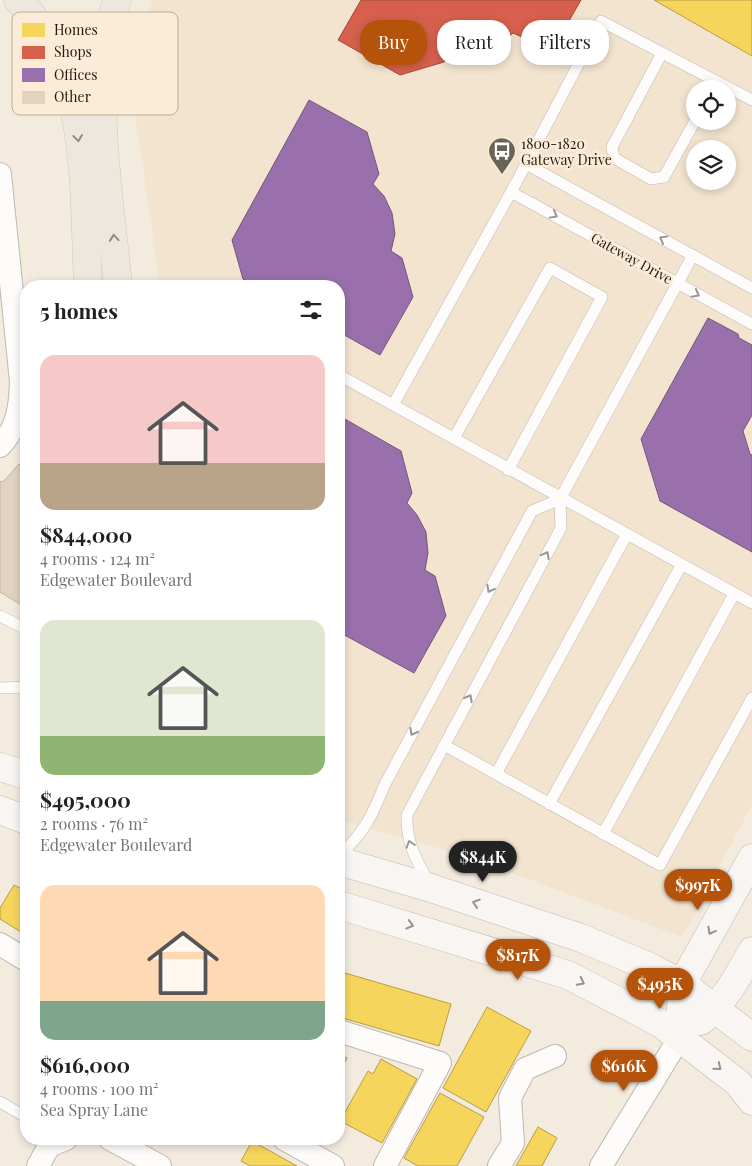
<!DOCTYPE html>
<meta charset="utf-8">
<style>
body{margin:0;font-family:"Playfair Display",serif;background:#f6f6f6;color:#202124;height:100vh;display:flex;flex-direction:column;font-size:19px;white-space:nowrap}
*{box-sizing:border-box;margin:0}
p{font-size:16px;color:#757577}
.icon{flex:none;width:28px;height:28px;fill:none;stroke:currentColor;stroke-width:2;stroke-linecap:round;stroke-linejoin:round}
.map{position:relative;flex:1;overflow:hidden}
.side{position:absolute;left:20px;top:280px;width:325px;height:865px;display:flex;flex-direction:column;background:#fff;border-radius:20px;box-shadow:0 2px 8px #0003}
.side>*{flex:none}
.top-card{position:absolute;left:360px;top:20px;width:316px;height:45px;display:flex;gap:10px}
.tools{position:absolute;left:686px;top:80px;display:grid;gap:10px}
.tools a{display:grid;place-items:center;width:50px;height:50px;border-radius:50%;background:#fff;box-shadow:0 2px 8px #0003;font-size:25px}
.price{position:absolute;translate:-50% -42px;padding:0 11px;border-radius:18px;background:#b45309;color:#fff;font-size:16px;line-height:32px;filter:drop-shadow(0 1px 2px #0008)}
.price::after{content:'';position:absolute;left:50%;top:30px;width:15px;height:11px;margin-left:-8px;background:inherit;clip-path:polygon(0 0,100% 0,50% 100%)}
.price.selected{background:#222;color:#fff}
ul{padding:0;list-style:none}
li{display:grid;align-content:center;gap:10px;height:265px;padding:0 20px}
li span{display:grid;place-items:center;height:155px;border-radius:15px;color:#555}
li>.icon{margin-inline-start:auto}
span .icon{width:90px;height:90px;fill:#fffc;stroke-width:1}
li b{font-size:21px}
h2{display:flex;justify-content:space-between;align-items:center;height:60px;padding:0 20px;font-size:21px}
.pill{padding:0 18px;border-radius:20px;background:#fff;box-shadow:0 2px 8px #0003;font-size:18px;line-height:45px}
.pill.selected{background:#b45309;color:#fff}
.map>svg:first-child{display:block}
.built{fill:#f3e4d0;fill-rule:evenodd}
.homes{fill:#f6d55c;stroke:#b69d46}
.shops{fill:#d6604d;stroke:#9f4b3b}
.offices{fill:#9970ab;stroke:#74567d}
.building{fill:#e1d3bf;stroke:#beb7af}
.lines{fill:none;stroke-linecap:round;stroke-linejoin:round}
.lane-casing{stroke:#bfb8af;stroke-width:12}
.street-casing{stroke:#bfb8af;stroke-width:24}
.secondary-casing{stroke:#bfb8af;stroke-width:29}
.highway-casing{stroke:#cecac4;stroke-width:29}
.lane{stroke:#fdfcfa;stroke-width:11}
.street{stroke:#fdfcfa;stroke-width:22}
.secondary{stroke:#f8f5f2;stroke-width:28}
.highway{stroke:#eee7dd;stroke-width:28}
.oneway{stroke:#918b82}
.oneway2{stroke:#999692}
.oneway3{stroke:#96928d}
.labels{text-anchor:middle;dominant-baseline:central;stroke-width:5;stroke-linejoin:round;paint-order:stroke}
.poi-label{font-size:14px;fill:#1f1a12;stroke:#fcecd7;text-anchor:start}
.street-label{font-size:14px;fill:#1f1a12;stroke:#fcecd7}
.key{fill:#fcecd7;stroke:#baad9c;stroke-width:1}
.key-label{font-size:14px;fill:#1f1a12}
</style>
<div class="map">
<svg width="752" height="1166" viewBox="0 0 752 1166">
<rect width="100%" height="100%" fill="#f4ebdf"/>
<!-- built -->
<path class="built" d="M 151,0 L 752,0 L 752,805 L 682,937 L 467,856 L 339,820 L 339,286 L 160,286 L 133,100 ZM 695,89 L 728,89 L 728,121 L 695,121 ZM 695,149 L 728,149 L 728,181 L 695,181 Z"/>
<!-- homes -->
<path class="homes" d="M 654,0 L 752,0 L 752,56 Z
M 26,878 L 26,935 L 0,919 L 0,908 L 14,885 L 20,888 Z
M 345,973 L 451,1004 L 439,1046 L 339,1017 L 339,993 Z
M 487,1007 L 531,1031 L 486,1112 L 443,1088 Z
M 339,1054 L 347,1058 L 339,1073 Z
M 381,1059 L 417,1079 L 382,1143 L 340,1121 L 368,1071 L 373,1074 Z
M 440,1093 L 484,1117 L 457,1166 L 418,1166 L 404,1158 Z
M 538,1127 L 557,1138 L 542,1166 L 516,1166 Z
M 252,1141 L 297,1166 L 250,1166 L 241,1161 Z"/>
<!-- shops -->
<path class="shops" d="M 361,0 L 581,0 L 566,26 L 524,38 L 513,33 L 499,45 L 466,54 L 450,52 L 444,62 L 400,75 L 338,40 Z"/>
<!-- offices -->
<path class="offices" d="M 309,100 L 367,132 L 379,174 L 373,184 L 384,196 L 392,213 L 395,234 L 391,251 L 402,258 L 413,297 L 380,355 L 339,332 L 339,286 L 257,286 L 243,279 L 232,240 Z
M 708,318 L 738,334 L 739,338 L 752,345 L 752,415 L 743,431 L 750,454 L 752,455 L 752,552 L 660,501 L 641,439 Z
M 343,418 L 401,451 L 412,493 L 407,503 L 417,515 L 426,532 L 428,553 L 425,570 L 435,576 L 446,616 L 414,673 L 339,632 L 339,426 Z"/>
<!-- building -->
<path class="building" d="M 19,464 L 26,468 L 26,608 L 0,592 L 0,482 L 4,481 Z"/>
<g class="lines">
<!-- lane casing -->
<g class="lane-casing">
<path id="lane" d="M 662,53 L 612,147 L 614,158 L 651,179 L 664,177 L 695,121
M 526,164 L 752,288
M 511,192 L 752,324
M 339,375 L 752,603
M 393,405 L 516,183 L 601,21 L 752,100
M 454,438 L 550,268 L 602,297 L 508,470
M 0,616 L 26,629
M 0,688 L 26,687
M 444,745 L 660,865 L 752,698
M 496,774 L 627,534
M 549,804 L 682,564
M 603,834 L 734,594
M 339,856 C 366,830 371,818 385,784 L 532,511 L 560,499
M 429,883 C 416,860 406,842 407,815 L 561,528 L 560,499 L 693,255
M 0,1102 L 26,1117"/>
</g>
<!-- street casing -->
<g class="street-casing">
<path id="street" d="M 0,174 L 21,382 C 20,407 18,427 0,446
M 0,944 L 26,960
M 339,1031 L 440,1063 L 385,1166
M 110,1139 L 160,1166
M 284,1139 L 333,1166
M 38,1166 L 49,1146 L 66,1139
M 499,1166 L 513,1143 L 510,1098 L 525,1069 L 555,1056
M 601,1166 L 680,1037"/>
</g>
<!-- secondary casing -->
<g class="secondary-casing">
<path id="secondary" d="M 0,767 L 26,775
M 0,810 L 26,820
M 339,861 L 431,888 L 581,938 L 652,968 L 682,984 L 752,1037
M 339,905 L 568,975 L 660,1023 L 738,1083 L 752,1101
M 701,1021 C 724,1002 738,977 752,951
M 680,1037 L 682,984 L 752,858"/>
</g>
<!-- highway casing -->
<g class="highway-casing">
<path id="highway" d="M 18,0 C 92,72 83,192 88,286
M 117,0 C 88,88 110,195 118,286"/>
</g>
<!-- lane -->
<use href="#lane" class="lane"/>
<!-- street -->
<use href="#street" class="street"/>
<!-- secondary -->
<use href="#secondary" class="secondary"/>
<!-- highway -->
<use href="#highway" class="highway"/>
</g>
<!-- one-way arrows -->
<defs><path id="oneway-chevron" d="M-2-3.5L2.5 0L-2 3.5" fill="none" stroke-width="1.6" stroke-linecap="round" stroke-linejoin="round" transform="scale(1.25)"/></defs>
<g class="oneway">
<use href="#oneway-chevron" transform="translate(78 138) rotate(83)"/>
<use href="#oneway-chevron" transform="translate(114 238) rotate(-95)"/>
</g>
<g class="oneway2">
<use href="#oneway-chevron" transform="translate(554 215) rotate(29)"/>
<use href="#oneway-chevron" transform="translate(663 239) rotate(-151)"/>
<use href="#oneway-chevron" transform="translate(696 294) rotate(29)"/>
<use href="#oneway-chevron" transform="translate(546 555) rotate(-62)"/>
<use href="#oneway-chevron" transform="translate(490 589) rotate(119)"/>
<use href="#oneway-chevron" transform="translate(469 698) rotate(-62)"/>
<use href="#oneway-chevron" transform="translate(413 732) rotate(118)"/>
<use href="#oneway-chevron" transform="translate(410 844) rotate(-108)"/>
</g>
<g class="oneway3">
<use href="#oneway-chevron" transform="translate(476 903) rotate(-162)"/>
<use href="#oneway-chevron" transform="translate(410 925) rotate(17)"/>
<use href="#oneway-chevron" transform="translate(711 931) rotate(119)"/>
<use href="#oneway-chevron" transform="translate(581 982) rotate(27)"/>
<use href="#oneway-chevron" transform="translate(718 1067) rotate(39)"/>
</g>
<!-- icons -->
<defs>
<g id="bus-pin" transform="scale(1.4375)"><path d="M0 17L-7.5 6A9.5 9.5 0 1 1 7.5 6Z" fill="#6a635a" stroke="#fcecd7"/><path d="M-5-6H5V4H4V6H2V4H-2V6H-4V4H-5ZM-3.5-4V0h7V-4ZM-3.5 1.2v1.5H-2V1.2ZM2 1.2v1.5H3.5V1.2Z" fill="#fff"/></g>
</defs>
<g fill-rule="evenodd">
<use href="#bus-pin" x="502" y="151"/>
</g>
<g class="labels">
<!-- poi labels -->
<g class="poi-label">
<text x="521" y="143">1800-1820<tspan x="521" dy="16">Gateway Drive</tspan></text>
</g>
<!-- street labels -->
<g class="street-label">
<text transform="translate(632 258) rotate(29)">Gateway Drive</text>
</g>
</g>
<!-- legend -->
<rect x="12" y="12" width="166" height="103" rx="8" class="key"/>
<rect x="22" y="23" width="23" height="14" fill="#f6d55c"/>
<rect x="22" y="46" width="23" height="13" fill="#d6604d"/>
<rect x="22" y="68" width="23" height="14" fill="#9970ab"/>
<rect x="22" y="91" width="23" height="13" fill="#e1d3bf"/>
<g class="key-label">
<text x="54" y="35">Homes</text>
<text x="54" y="57">Shops</text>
<text x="54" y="80">Offices</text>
<text x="54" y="102">Other</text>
</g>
</svg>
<div class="tools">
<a><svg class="icon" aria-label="locate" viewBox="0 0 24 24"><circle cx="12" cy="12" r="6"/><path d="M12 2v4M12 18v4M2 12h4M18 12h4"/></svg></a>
<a><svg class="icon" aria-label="layers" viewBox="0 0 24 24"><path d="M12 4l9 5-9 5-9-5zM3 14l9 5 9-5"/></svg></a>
</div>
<b class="price selected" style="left:483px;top:883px">$844K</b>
<b class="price" style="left:698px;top:911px">$997K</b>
<b class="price" style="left:518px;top:981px">$817K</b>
<b class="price" style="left:660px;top:1010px">$495K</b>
<b class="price" style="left:624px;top:1092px">$616K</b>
<div class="top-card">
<a class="pill selected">Buy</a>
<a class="pill">Rent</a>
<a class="pill">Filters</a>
</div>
<section class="side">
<h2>5 homes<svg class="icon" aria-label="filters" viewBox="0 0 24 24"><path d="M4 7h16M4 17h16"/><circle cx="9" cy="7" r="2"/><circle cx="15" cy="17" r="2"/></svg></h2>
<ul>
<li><span style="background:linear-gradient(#f6c9c9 70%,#b9a48a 0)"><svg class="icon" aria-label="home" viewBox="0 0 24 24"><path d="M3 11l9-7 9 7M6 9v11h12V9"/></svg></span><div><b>$844,000</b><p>4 rooms · 124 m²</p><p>Edgewater Boulevard</p></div></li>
<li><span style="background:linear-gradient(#dfe7d0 75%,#8fb573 0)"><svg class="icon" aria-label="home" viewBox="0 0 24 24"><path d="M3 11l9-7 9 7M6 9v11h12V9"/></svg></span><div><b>$495,000</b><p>2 rooms · 76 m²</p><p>Edgewater Boulevard</p></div></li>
<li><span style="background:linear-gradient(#ffd9b3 75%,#7fa58c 0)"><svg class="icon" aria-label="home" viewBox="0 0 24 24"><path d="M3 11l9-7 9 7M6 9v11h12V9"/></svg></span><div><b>$616,000</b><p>4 rooms · 100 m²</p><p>Sea Spray Lane</p></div></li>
</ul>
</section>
</div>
